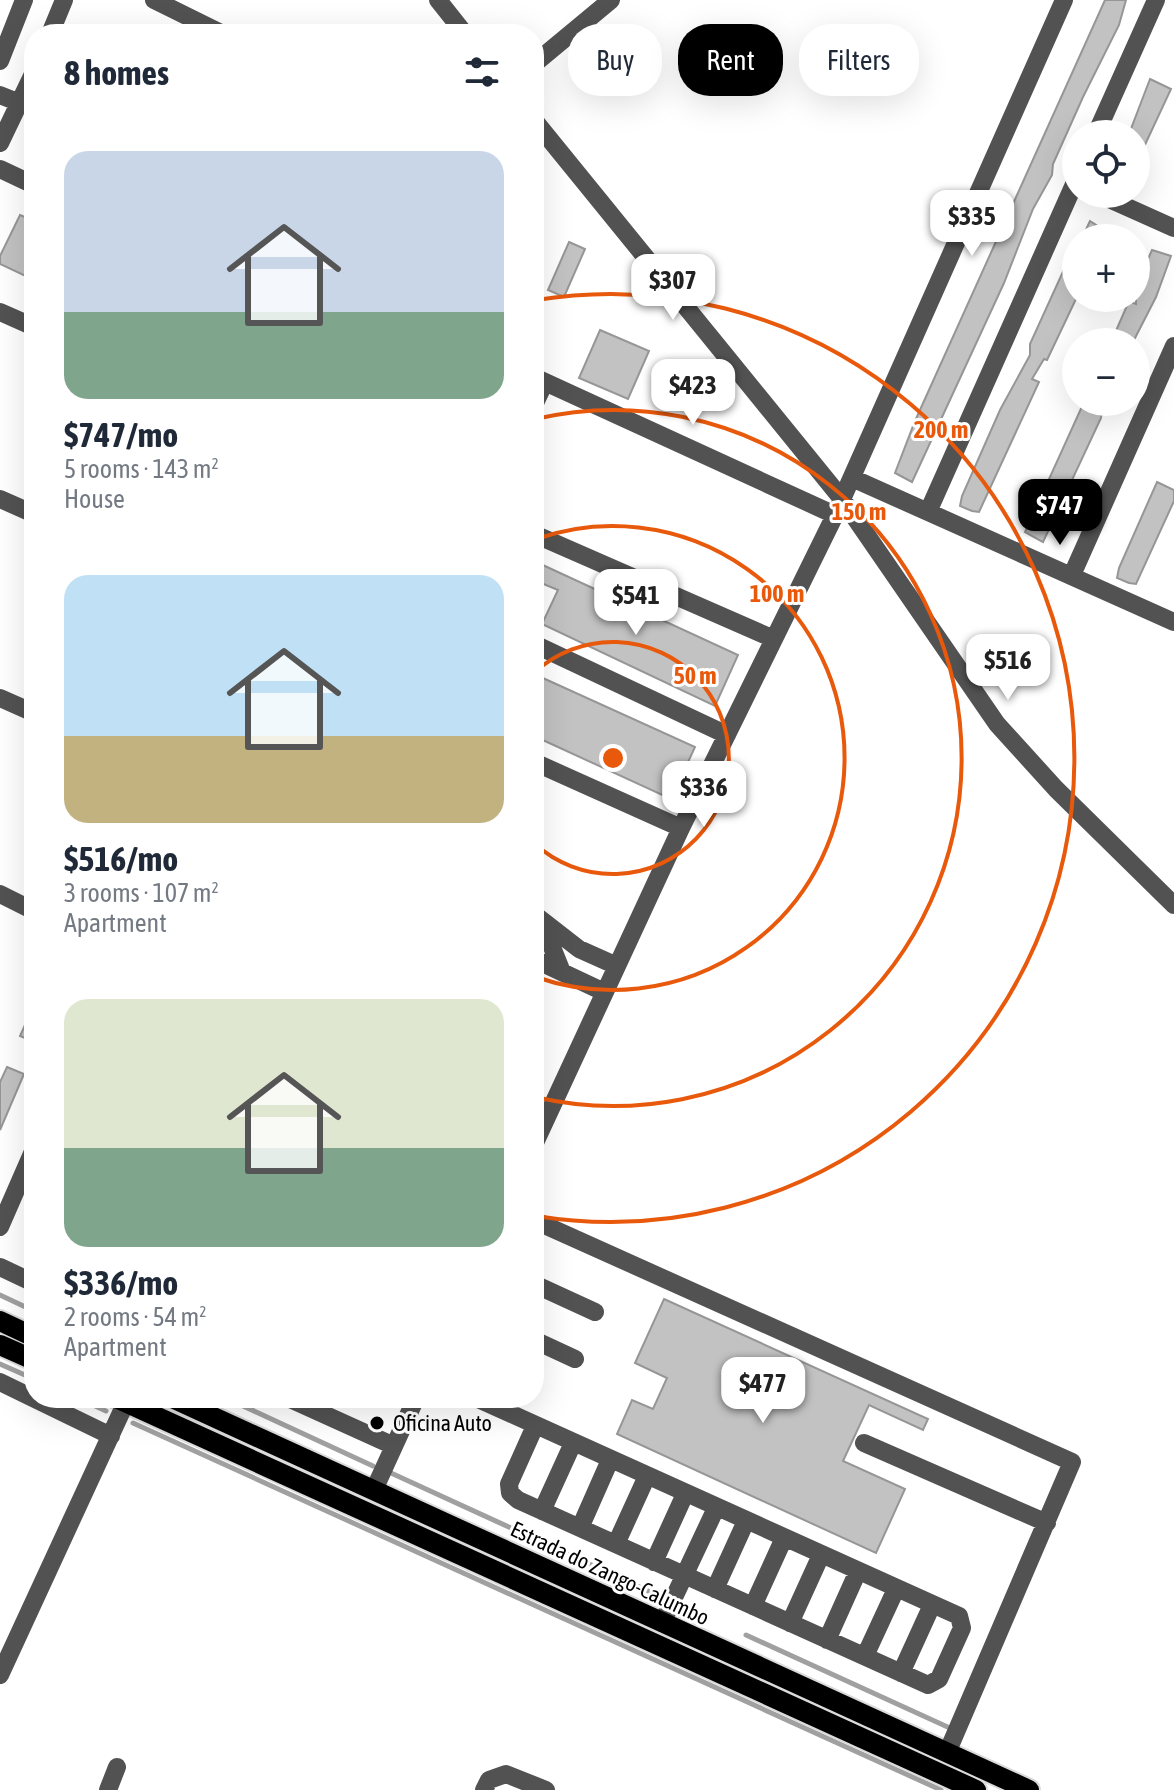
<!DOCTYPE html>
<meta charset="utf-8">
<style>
body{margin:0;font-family:"Asap Condensed",sans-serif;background:#f6f6f7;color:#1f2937;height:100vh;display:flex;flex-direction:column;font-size:30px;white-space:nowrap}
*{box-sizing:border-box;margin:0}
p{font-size:26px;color:#747a83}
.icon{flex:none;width:44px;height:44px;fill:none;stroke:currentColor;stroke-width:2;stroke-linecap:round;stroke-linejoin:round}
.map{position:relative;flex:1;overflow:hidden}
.panel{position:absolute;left:24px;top:24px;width:520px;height:1384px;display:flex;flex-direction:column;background:#fff;border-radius:32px;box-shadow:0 8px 32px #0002}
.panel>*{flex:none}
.top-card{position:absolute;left:568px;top:24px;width:486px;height:72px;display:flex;gap:16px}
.controls{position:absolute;left:1062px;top:120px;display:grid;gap:16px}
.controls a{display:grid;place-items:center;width:88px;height:88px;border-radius:50%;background:#fff;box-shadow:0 8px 32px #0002;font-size:40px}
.price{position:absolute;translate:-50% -68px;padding:0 18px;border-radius:16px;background:#fff;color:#222;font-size:26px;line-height:52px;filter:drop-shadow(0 2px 4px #0008)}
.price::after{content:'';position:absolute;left:50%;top:48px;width:24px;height:18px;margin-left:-12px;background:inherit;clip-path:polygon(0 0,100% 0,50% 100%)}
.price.current{background:#000;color:#fff}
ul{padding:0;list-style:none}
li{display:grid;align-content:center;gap:16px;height:424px;padding:0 40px}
li span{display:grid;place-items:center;height:248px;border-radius:24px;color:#555}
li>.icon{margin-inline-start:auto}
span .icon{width:144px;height:144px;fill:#fffc;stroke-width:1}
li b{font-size:34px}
h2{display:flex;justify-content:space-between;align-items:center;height:96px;padding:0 40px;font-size:34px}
.pill{padding:0 28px;border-radius:32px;background:#fff;box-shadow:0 8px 32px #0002;font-size:28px;line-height:72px}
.pill.current{background:#000;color:#fff}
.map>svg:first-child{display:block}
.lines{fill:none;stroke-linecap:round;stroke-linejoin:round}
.stream{stroke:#a0a0a0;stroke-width:5}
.building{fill:#c2c2c2;stroke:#969696;stroke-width:2}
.major-casing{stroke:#dbdbdb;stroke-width:24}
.minor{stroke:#525252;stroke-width:18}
.major{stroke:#000;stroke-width:20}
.ring{fill:none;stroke:#e8590c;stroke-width:4}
.poi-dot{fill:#000;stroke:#fff;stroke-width:3}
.labels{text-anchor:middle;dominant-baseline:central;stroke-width:6;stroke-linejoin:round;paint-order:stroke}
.poi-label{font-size:22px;fill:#000;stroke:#fff;text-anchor:start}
.street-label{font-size:22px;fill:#000;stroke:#fff}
.centre{fill:#e8590c;stroke:#fff;stroke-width:4}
.ring-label{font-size:24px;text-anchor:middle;font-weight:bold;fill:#e8590c;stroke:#fff;stroke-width:6;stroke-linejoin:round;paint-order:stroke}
</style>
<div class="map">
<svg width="1174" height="1790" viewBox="0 0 1174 1790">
<rect width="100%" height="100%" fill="#fff"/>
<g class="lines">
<!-- stream -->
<path class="stream" d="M 0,1295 L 34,1311
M 0,1364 L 34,1379
M 78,1398 L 106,1411
M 226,1398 L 373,1466
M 133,1423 L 941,1790
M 391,1473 L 707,1618
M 746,1635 L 952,1729"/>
</g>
<!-- building -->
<path class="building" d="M 1105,0 L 1126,0 L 1119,25 L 1083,97 L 1053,164 L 1052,175 L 1033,209 L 1004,283 L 912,482 L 895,473 L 915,421 Z
M 1150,79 L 1171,89 L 1136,164 L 1136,134 L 1129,134 Z
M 20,215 L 34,221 L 34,280 L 0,264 L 0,256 Z
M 1090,221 L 1101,228 L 1124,238 L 1082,238 Z
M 569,242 L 585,249 L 564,297 L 548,290 Z
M 1076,243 L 1076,299 L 1047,360 L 1044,359 L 1032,379 L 1039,382 L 979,512 L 972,511 L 960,506 L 962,496 L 1000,410 L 1030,355 L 1030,344 Z
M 1152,250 L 1171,256 L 1156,297 L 1133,342 L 1111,342 L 1129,301 L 1136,304 L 1136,286 Z
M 600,330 L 649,351 L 628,399 L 579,378 Z
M 1084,402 L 1102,408 L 1101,418 L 1043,542 L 1025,532 Z
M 1157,482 L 1174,490 L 1174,501 L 1136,584 L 1129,583 L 1117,578 L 1119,568 Z
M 534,561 L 738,655 L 715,706 L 542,624 L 558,590 L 534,580 Z
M 534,674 L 695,747 L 671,799 L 534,736 Z
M 34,1005 L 34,1042 L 20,1036 Z
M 7,1067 L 24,1074 L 0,1130 L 0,1082 Z
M 664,1299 L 928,1419 L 923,1430 L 869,1405 L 843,1461 L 905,1489 L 876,1553 L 617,1434 L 632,1400 L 653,1409 L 667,1378 L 635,1363 Z"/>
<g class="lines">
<!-- major casing -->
<g class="major-casing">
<path id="major" d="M 0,1321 L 34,1337
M 0,1345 L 34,1360
M 116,1398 L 976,1790
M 172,1398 L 1029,1790"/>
</g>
<!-- minor -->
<path class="minor" d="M 154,0 L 223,34
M 438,0 L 465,34
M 50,34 L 64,0
M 0,61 L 24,0
M 534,64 L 611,0
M 0,95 L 20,103
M 534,120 L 842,499 L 997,724 L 1056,789 L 1174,905
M 1096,134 L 1156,0
M 0,143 L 34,72
M 0,169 L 34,185
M 1098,194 L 1174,228
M 0,312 L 34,327
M 534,377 L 835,515
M 534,405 L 545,382
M 852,478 L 1174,622
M 0,499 L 34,514
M 928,512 L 1076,180
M 534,534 L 774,639
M 1072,575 L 1174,346
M 534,644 L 727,735
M 0,698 L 34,713
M 534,762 L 681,828
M 0,894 L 34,911
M 534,914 L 579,949 L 617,966
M 542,922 L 562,972
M 534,959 L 604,992
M 534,1145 L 681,828 L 835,515 L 1064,0
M 540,1223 L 1072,1462 L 947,1753
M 0,1227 L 34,1149
M 0,1267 L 34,1283
M 534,1284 L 595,1312
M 534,1340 L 575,1359
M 0,1382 L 111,1436
M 288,1398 L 394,1446
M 476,1398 L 959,1616 L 962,1628 L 939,1679 L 928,1685 L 518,1500 L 510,1493 L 509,1484 L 535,1426
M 864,1443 L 1047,1523
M 374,1490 L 416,1398
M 542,1511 L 573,1443
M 580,1528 L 610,1460
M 616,1544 L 647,1476
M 654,1562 L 685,1494
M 715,1589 L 746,1521
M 753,1606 L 784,1538
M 662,1623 L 716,1508
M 790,1623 L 821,1555
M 827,1640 L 858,1571
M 865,1656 L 896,1589
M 901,1673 L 932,1605
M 0,1675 L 126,1402
M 108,1790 L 117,1767
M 484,1790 L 489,1780 L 506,1774 L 546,1790"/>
<!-- major -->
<use href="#major" class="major"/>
</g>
<!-- distance rings -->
<g class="ring">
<path d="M535 672A116 116 0 1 1 535 844"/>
<path d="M536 539A232 232 0 1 1 536 977"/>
<path d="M535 419A348 348 0 1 1 535 1097"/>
<path d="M536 300A464 464 0 1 1 536 1216"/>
</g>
<!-- markers -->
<circle class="poi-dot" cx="377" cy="1423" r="8"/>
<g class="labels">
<!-- poi labels -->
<g class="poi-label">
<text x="393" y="1423">Oficina Auto</text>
</g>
<!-- street labels -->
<g class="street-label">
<text transform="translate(610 1573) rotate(25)">Estrada do Zango-Calumbo</text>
</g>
</g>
<circle cx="613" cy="758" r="12" class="centre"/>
<g class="ring-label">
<text x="941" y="438">200 m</text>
<text x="859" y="520">150 m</text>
<text x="777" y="602">100 m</text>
<text x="695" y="684">50 m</text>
</g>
</svg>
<div class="controls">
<a><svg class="icon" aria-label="locate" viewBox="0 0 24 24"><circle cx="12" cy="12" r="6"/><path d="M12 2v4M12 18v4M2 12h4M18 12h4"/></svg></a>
<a>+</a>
<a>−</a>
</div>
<b class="price" style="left:972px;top:258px">$335</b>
<b class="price" style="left:673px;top:322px">$307</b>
<b class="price" style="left:693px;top:427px">$423</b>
<b class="price current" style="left:1060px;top:547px">$747</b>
<b class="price" style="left:636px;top:637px">$541</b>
<b class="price" style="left:1008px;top:702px">$516</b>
<b class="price" style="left:704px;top:829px">$336</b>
<b class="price" style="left:763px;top:1425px">$477</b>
<div class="top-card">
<a class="pill">Buy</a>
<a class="pill current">Rent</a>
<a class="pill">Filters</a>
</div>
<section class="panel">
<h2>8 homes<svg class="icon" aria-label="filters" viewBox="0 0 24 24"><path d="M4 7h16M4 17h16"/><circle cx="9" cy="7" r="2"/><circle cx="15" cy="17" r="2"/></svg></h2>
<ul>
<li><span style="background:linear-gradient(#c9d6e8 65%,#7fa58c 0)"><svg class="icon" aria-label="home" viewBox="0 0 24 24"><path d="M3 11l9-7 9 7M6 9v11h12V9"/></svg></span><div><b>$747/mo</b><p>5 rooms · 143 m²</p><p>House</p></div></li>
<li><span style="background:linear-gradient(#bfe0f5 65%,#c2b280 0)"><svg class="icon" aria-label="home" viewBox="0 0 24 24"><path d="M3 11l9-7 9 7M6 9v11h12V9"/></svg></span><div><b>$516/mo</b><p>3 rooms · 107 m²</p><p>Apartment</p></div></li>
<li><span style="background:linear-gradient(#dfe7d0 60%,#7fa58c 0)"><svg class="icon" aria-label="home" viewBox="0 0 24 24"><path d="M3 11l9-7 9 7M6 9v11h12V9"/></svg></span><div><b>$336/mo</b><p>2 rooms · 54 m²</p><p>Apartment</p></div></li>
</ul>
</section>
</div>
